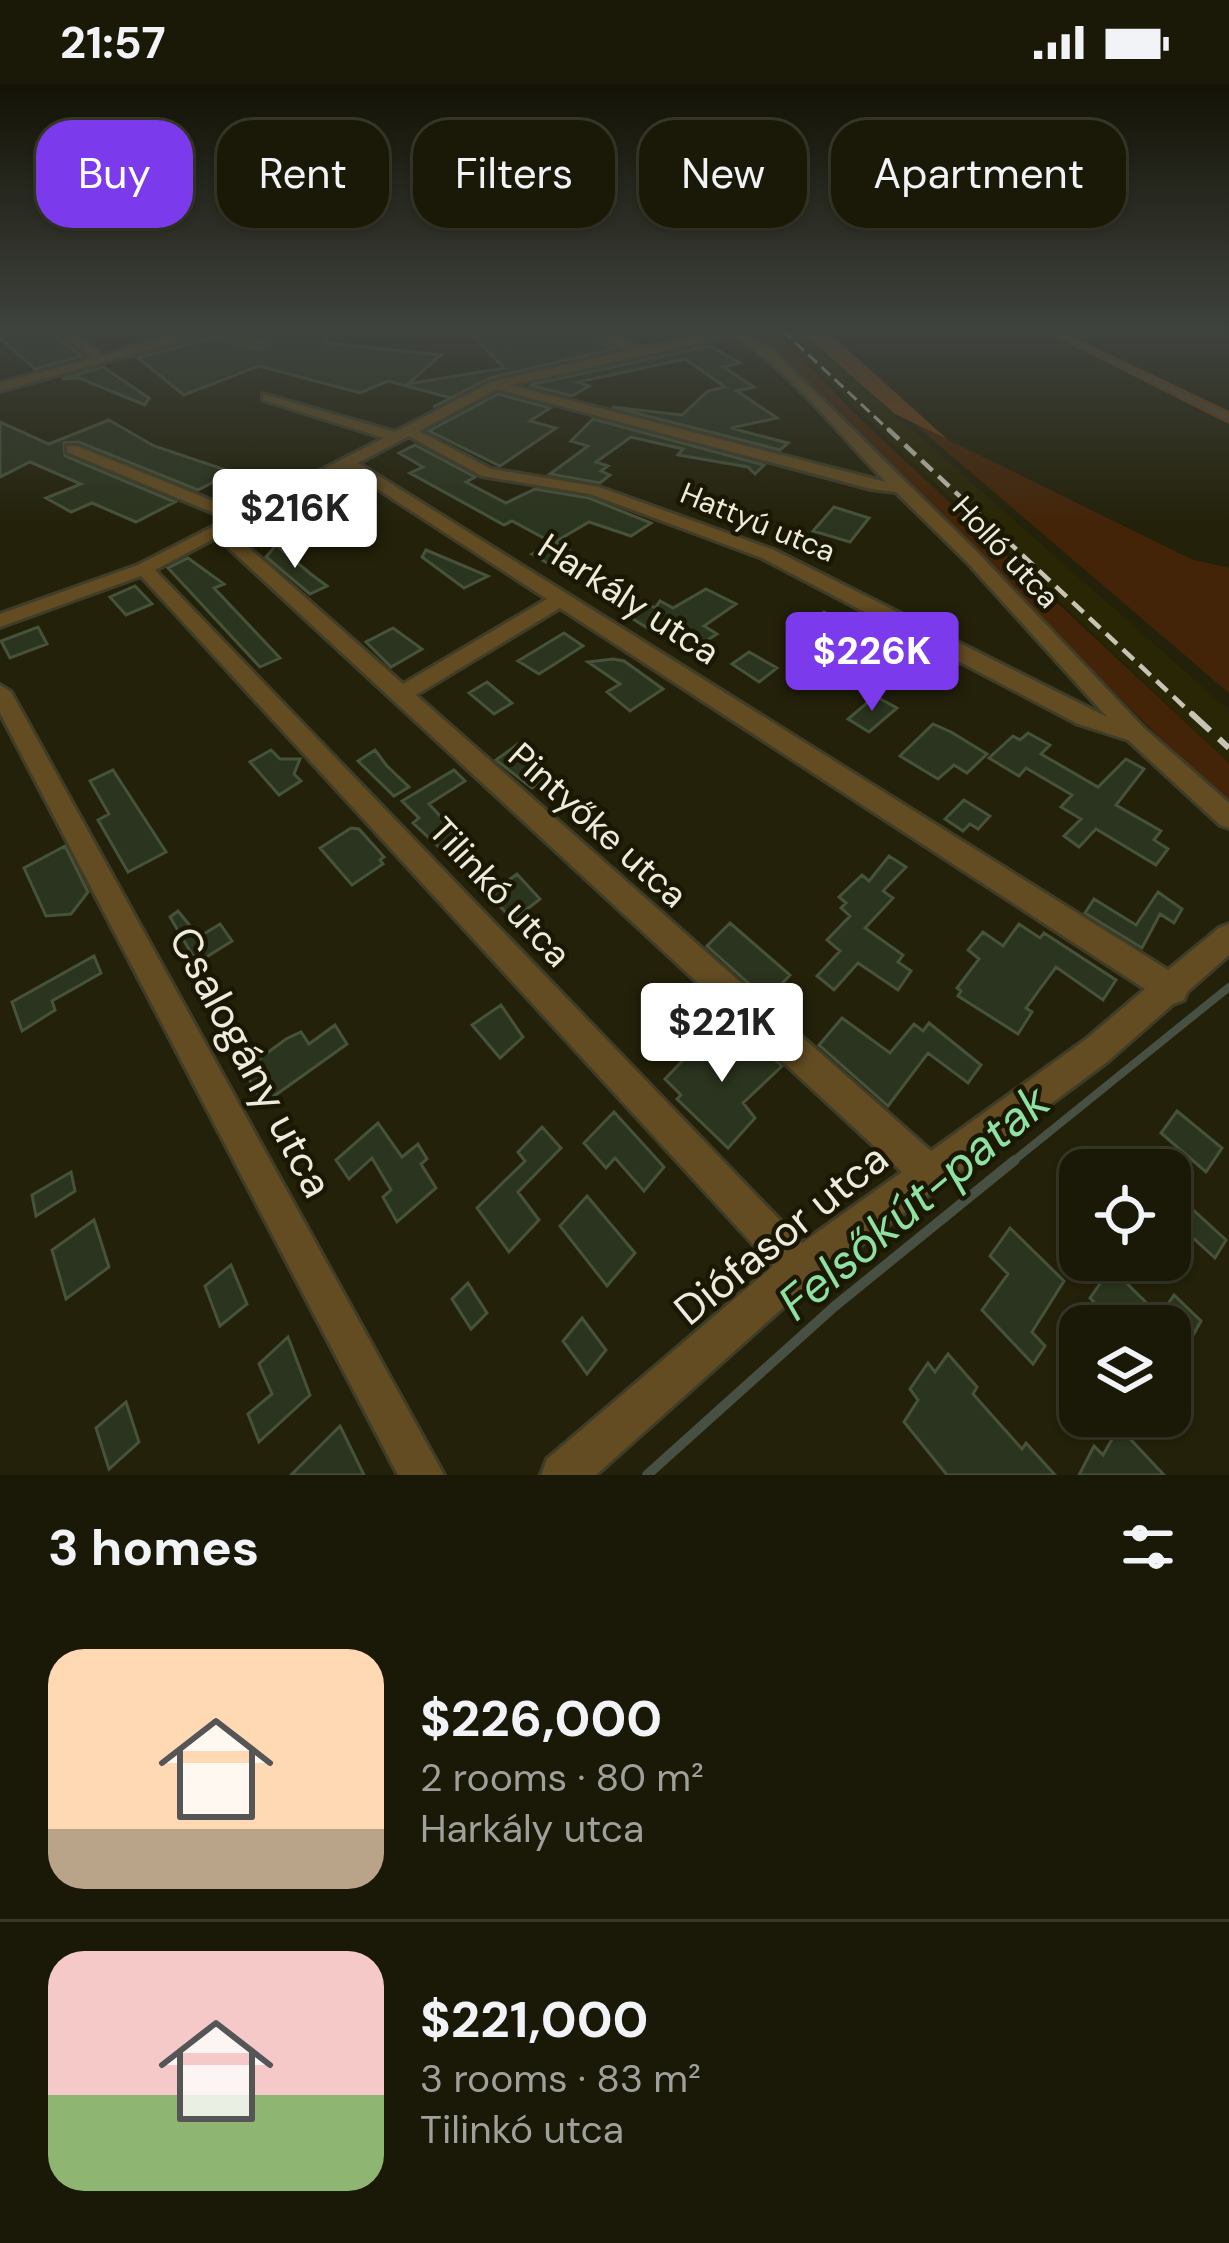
<!DOCTYPE html>
<meta charset="utf-8">
<style>
body{margin:0;font-family:"DM Sans",sans-serif;background:#272615;color:#f1f3f6;height:100vh;display:flex;flex-direction:column;font-size:45px;white-space:nowrap}
*{box-sizing:border-box;margin:0}
p{font-size:39px;color:#9fa09b}
.icon{flex:none;width:66px;height:66px;fill:none;stroke:currentColor;stroke-width:2;stroke-linecap:round;stroke-linejoin:round}
.map{position:relative;height:1391px;overflow:hidden}
.sheet{display:flex;flex-direction:column;background:#1a1907;flex:1}
.sheet>*{flex:none}
.guide{position:absolute;left:36px;top:36px;width:1158px;height:108px;display:flex;gap:24px}
.buttons{position:absolute;left:1059px;top:1065px;display:grid;gap:24px}
.buttons a{display:grid;place-items:center;width:132px;height:132px;border-radius:24px;background:#1a1907;box-shadow:0 3px 9px #0004,0 0 0 3px #383828;font-size:60px}
.price{position:absolute;translate:-50% -102px;padding:0 27px;border-radius:12px;background:#fff;color:#222;font-size:39px;line-height:78px;filter:drop-shadow(0 3px 6px #0008)}
.price::after{content:'';position:absolute;left:50%;top:72px;width:36px;height:27px;margin-left:-18px;background:inherit;clip-path:polygon(0 0,100% 0,50% 100%)}
.price.current{background:#7c3aed;color:#fff}
ul{padding:0;list-style:none}
li{display:flex;align-items:center;gap:36px;height:300px;padding:0 48px}
li+li{border-top:3px solid #383828}
li span{display:grid;place-items:center;flex:none;width:336px;height:240px;border-radius:36px;color:#555}
li>.icon{margin-inline-start:auto}
span .icon{width:144px;height:144px;fill:#fffc;stroke-width:1}
li b{font-size:51px}
h2{display:flex;justify-content:space-between;align-items:center;height:144px;padding:0 48px;font-size:51px}
.chip{padding:0 42px;border-radius:36px;background:#1a1907;box-shadow:0 3px 9px #0004,0 0 0 3px #383828;font-size:42px;line-height:108px}
.chip.current{background:#7c3aed;color:#fff}
.status{display:flex;justify-content:space-between;align-items:center;height:84px;padding:0 60px;background:#1a1907;direction:ltr}
.status svg{height:33px;fill:currentColor}
.map>svg:first-child{display:block}
.built{fill:#292605}
.green{fill:#442408}
.forest{fill:#6d3d13}
.lines{fill:none;stroke-linecap:round;stroke-linejoin:round}
.stream-far2{stroke:#475043;stroke-width:3}
.stream-far1{stroke:#475043;stroke-width:8}
.stream{stroke:#475043;stroke-width:10}
.building{fill:#2b341e;stroke:#47523a;stroke-width:3}
.minor-casing{stroke:#3f3d27;stroke-width:6}
.minor{fill:#634c22;fill-rule:evenodd}
.rail-far2{stroke:#c6c5b5;stroke-width:3;stroke-dasharray:12 6;stroke-linecap:butt}
.rail-far1{stroke:#c6c5b5;stroke-width:4.5;stroke-dasharray:15 8;stroke-linecap:butt}
.rail{stroke:#c6c5b5;stroke-width:6;stroke-dasharray:26 12;stroke-linecap:butt}
.labels{text-anchor:middle;dominant-baseline:central;stroke-width:9;stroke-linejoin:round;paint-order:stroke}
.far-street-label{font-size:30px;fill:#ecebdd;stroke:#1a1802}
.street-label{font-size:36px;fill:#ecebdd;stroke:#1a1802}
.near-street-label{font-size:42px;fill:#ecebdd;stroke:#1a1802}
.near-water-label{font-size:48px;font-style:italic;fill:#8fe0a3;stroke:#1a1802}
</style>
<div class="status"><b>21:57</b><svg viewBox="0 0 49 12"><path d="M0 12V9h3v3zM5 12V6h3v6zM10 12V3h3v9zM15 12V0h3v12zM26 1h20v11H26zM47 4h2v5h-2z"/></svg></div>
<div class="map">
<svg width="1229" height="1391" viewBox="0 0 1229 1391">
<rect width="100%" height="100%" fill="#232109"/>
<!-- built -->
<path class="built" d="M 774,246 L 799,246 L 1229,626 L 1229,679 Z"/>
<!-- green -->
<path class="green" d="M 737,246 L 774,246 L 855,330 L 1229,679 L 1229,724 L 801,292 Z
M 912,338 L 1191,475 L 1229,484 L 1229,609 Z"/>
<!-- forest -->
<path class="forest" d="M 799,246 L 826,246 L 947,355 L 895,330 Z
M 1042,246 L 1059,246 L 1229,327 L 1229,340 Z"/>
<g class="lines">
<!-- stream-far2 -->
<path class="stream-far2" d="M 1051,246 L 1229,334"/>
<!-- stream-far1 -->
<path class="stream-far1" d="M 1011,1079 L 1229,903"/>
<!-- stream -->
<path class="stream" d="M 647,1391 L 835,1222 L 1015,1076"/>
</g>
<!-- building -->
<path class="building" d="M 0,246 L 46,246 L 82,272 L 35,285 L 0,254 Z
M 248,246 L 322,246 L 327,259 L 441,271 L 408,300 L 504,284 L 467,246 L 578,246 L 614,265 L 490,294 L 433,323 L 451,314 L 388,297 L 360,309 L 259,282 L 184,311 L 138,274 L 214,253 L 258,265 L 269,260 Z
M 710,262 L 740,279 L 723,283 L 754,303 L 737,307 L 777,334 L 731,344 L 788,359 L 780,366 L 612,323 L 682,331 L 708,307 L 725,303 L 685,275 L 578,298 L 589,302 L 572,312 L 529,301 Z
M 103,283 L 149,314 L 145,321 L 79,294 L 62,295 Z
M 498,310 L 550,324 L 530,337 L 556,344 L 500,382 L 429,347 Z
M 593,335 L 764,381 L 755,390 L 748,383 L 678,371 L 683,365 L 631,353 L 596,378 L 608,382 L 601,387 L 610,391 L 600,399 L 550,390 L 588,362 L 571,357 Z
M 109,336 L 154,362 L 232,388 L 198,406 L 79,358 L 64,359 L 65,372 L 175,418 L 136,438 L 92,419 L 71,428 L 46,414 L 81,400 L 30,378 L 0,393 L 0,338 L 49,360 Z
M 415,361 L 475,393 L 466,398 L 506,419 L 535,405 L 589,414 L 651,439 L 631,452 L 589,438 L 555,458 L 572,468 L 549,480 L 532,470 L 553,459 L 512,437 L 504,441 L 410,389 L 423,383 L 399,369 Z
M 315,407 L 342,410 L 352,407 L 365,416 L 373,411 L 358,445 L 341,449 L 325,437 L 343,428 L 309,410 Z
M 834,423 L 869,434 L 850,458 L 813,447 Z
M 276,461 L 312,491 L 327,502 L 310,510 L 266,473 Z
M 426,466 L 488,492 L 464,504 L 422,473 Z
M 188,474 L 224,500 L 214,504 L 280,574 L 260,583 L 168,484 Z
M 135,502 L 152,520 L 126,531 L 110,513 Z
M 706,505 L 736,520 L 704,542 L 717,550 L 701,560 L 676,543 L 652,547 L 630,533 L 650,521 L 655,524 L 660,517 L 673,524 Z
M 824,528 L 847,541 L 821,558 L 799,545 Z
M 38,543 L 47,560 L 10,574 L 1,557 Z
M 393,544 L 422,565 L 391,583 L 366,558 Z
M 564,549 L 583,562 L 539,590 L 518,577 Z
M 749,568 L 777,584 L 759,598 L 732,580 Z
M 613,575 L 624,577 L 663,605 L 630,627 L 607,608 L 620,600 L 588,578 Z
M 487,598 L 512,619 L 494,630 L 469,609 Z
M 875,612 L 897,624 L 869,648 L 848,635 Z
M 933,640 L 951,648 L 987,670 L 967,689 L 954,681 L 938,695 L 900,672 Z
M 1028,649 L 1050,661 L 1041,670 L 1098,703 L 1126,675 L 1144,685 L 1116,721 L 1161,747 L 1154,756 L 1168,765 L 1156,781 L 1096,745 L 1079,763 L 1064,752 L 1081,735 L 1061,723 L 1072,711 L 1026,684 L 1019,692 L 989,674 L 1013,652 L 1020,656 Z
M 518,660 L 553,689 L 532,704 L 496,676 Z
M 271,666 L 280,675 L 300,675 L 294,690 L 301,697 L 279,711 L 250,678 Z
M 375,666 L 387,682 L 409,703 L 394,712 L 358,677 Z
M 113,686 L 166,768 L 128,788 L 98,736 L 109,730 L 90,697 Z
M 454,686 L 465,697 L 429,720 L 458,751 L 440,764 L 413,739 L 419,734 L 402,717 Z
M 964,716 L 990,732 L 978,745 L 970,740 L 963,747 L 945,735 Z
M 351,744 L 359,745 L 384,773 L 380,776 L 383,780 L 352,801 L 320,764 Z
M 65,762 L 88,808 L 71,830 L 46,832 L 24,784 Z
M 889,772 L 906,783 L 883,807 L 893,814 L 865,844 L 903,871 L 898,878 L 911,887 L 898,906 L 858,879 L 834,906 L 817,892 L 840,867 L 827,856 L 850,832 L 841,824 L 846,819 L 839,813 L 862,791 L 869,797 Z
M 517,790 L 540,815 L 513,836 L 489,811 Z
M 1158,808 L 1182,825 L 1174,839 L 1160,830 L 1142,864 L 1085,829 L 1094,815 L 1136,841 Z
M 178,827 L 199,853 L 220,840 L 232,857 L 197,879 L 170,833 Z
M 730,839 L 790,891 L 767,916 L 707,862 Z
M 1019,840 L 1040,854 L 1044,849 L 1116,896 L 1103,916 L 1056,883 L 1026,924 L 1032,928 L 1018,950 L 958,912 L 961,907 L 957,904 L 979,875 L 968,866 L 983,848 L 1003,862 Z
M 94,872 L 101,889 L 52,917 L 55,926 L 22,947 L 12,918 Z
M 501,921 L 523,953 L 500,974 L 472,941 Z
M 842,934 L 890,969 L 914,940 L 923,947 L 929,939 L 981,981 L 968,999 L 928,969 L 888,1022 L 819,961 Z
M 335,941 L 347,960 L 263,1020 L 244,986 L 286,955 L 301,948 L 309,960 Z
M 713,945 L 741,973 L 756,959 L 782,982 L 743,1019 L 755,1034 L 728,1064 L 677,1015 L 681,1011 L 665,995 Z
M 1177,1027 L 1222,1064 L 1206,1088 L 1161,1049 Z
M 614,1028 L 664,1083 L 644,1107 L 615,1074 L 606,1084 L 584,1059 Z
M 378,1039 L 402,1073 L 418,1060 L 427,1075 L 421,1080 L 436,1104 L 397,1138 L 383,1113 L 391,1106 L 372,1074 L 349,1095 L 336,1076 Z
M 542,1043 L 561,1064 L 518,1108 L 539,1136 L 509,1168 L 477,1124 L 525,1077 L 518,1068 Z
M 71,1088 L 75,1107 L 36,1132 L 32,1111 Z
M 587,1112 L 635,1169 L 607,1202 L 560,1142 Z
M 1190,1123 L 1226,1156 L 1215,1174 L 1178,1140 Z
M 94,1136 L 109,1183 L 66,1215 L 52,1166 Z
M 1010,1144 L 1064,1197 L 1032,1248 L 1045,1262 L 1033,1280 L 982,1226 L 1008,1190 L 990,1172 Z
M 231,1181 L 247,1220 L 220,1242 L 205,1202 Z
M 1111,1184 L 1160,1232 L 1174,1211 L 1201,1237 L 1192,1253 L 1181,1242 L 1118,1242 L 1090,1214 Z
M 468,1199 L 487,1229 L 471,1245 L 452,1215 Z
M 582,1234 L 606,1266 L 587,1290 L 563,1257 Z
M 288,1253 L 310,1311 L 259,1358 L 248,1330 L 272,1310 L 259,1280 Z
M 948,1270 L 977,1303 L 973,1310 L 1022,1365 L 1026,1359 L 1055,1391 L 947,1391 L 904,1338 L 918,1316 L 910,1305 L 928,1279 L 935,1288 Z
M 126,1318 L 139,1358 L 109,1385 L 96,1344 Z
M 340,1342 L 364,1391 L 291,1391 Z
M 1119,1343 L 1164,1391 L 1079,1391 L 1094,1362 L 1103,1371 Z"/>
<g class="lines">
<!-- minor casing -->
<g class="minor-casing">
<path id="minor" d="M 56,246 L 69,246 L 104,271 C 155,257 214,231 265,258 L 259,261 L 214,248 L 0,307 L 0,299 L 92,274 Z
M 582,246 L 598,246 L 642,264 L 740,246 L 771,265 L 979,470 L 1144,644 L 1229,719 L 1229,744 L 1220,741 L 1128,656 L 1078,640 L 762,474 L 590,410 L 482,392 L 409,352 L 358,379 L 1168,886 L 1219,844 L 1229,840 L 1229,871 L 1187,908 L 1184,916 L 1173,920 L 1107,978 L 813,1197 L 596,1391 L 541,1391 L 547,1375 L 773,1182 L 141,492 L 0,543 L 0,530 L 138,481 L 228,435 L 67,368 L 67,362 L 77,362 L 240,428 L 384,354 L 263,316 L 263,310 L 395,348 L 491,298 L 628,266 ZM 733,252 C 794,288 836,348 886,398 L 510,301 ZM 497,305 L 871,405 L 896,408 L 967,478 L 1107,633 L 774,466 L 599,403 L 491,385 L 419,347 ZM 347,385 L 547,515 L 403,600 L 230,447 ZM 217,453 L 902,1088 L 802,1159 L 155,486 ZM 560,524 L 1145,905 L 1085,956 L 931,1067 L 416,611 Z
M 0,601 L 11,608 L 444,1391 L 398,1391 L 0,629 Z"/>
</g>
<!-- minor -->
<use href="#minor" class="minor"/>
<!-- rail-far2 -->
<path class="rail-far2" d="M 782,246 L 891,348"/>
<!-- rail-far1 -->
<path class="rail-far1" d="M 888,345 L 1194,632"/>
<!-- rail -->
<path class="rail" d="M 1191,629 L 1229,664"/>
</g>
<!-- sky -->
<linearGradient id="sky" x2="0" y2="1"><stop stop-color="#131205"/><stop offset="0.56" stop-color="#3f433e"/><stop offset="1" stop-color="#3f433e" stop-opacity="0"/></linearGradient>
<rect width="1229" height="441" fill="url(#sky)"/>
<g class="labels">
<!-- far-street labels -->
<g class="far-street-label">
<text transform="translate(758 438) rotate(22)">Hattyú utca</text>
<text transform="translate(1006 468) rotate(47)">Holló utca</text>
</g>
<!-- street labels -->
<g class="street-label">
<text transform="translate(629 515) rotate(33)">Harkály utca</text>
<text transform="translate(598 741) rotate(42)">Pintyőke utca</text>
<text transform="translate(500 808) rotate(47)">Tilinkó utca</text>
</g>
<!-- near-street labels -->
<g class="near-street-label">
<text transform="translate(251 978) rotate(62)">Csalogány utca</text>
<text transform="translate(781 1150) rotate(-39)">Diófasor utca</text>
</g>
<!-- near-water labels -->
<g class="near-water-label">
<text transform="translate(914 1118) rotate(-40)">Felsőkút-patak</text>
</g>
</g>
</svg>
<div class="buttons">
<a><svg class="icon" aria-label="locate" viewBox="0 0 24 24"><circle cx="12" cy="12" r="6"/><path d="M12 2v4M12 18v4M2 12h4M18 12h4"/></svg></a>
<a><svg class="icon" aria-label="layers" viewBox="0 0 24 24"><path d="M12 4l9 5-9 5-9-5zM3 14l9 5 9-5"/></svg></a>
</div>
<b class="price" style="left:295px;top:487px">$216K</b>
<b class="price current" style="left:872px;top:630px">$226K</b>
<b class="price" style="left:722px;top:1001px">$221K</b>
<div class="guide">
<a class="chip current">Buy</a>
<a class="chip">Rent</a>
<a class="chip">Filters</a>
<a class="chip">New</a>
<a class="chip">Apartment</a>
</div>
</div>
<section class="sheet">
<h2>3 homes<svg class="icon" aria-label="filters" viewBox="0 0 24 24"><path d="M4 7h16M4 17h16"/><circle cx="9" cy="7" r="2"/><circle cx="15" cy="17" r="2"/></svg></h2>
<ul>
<li><span style="background:linear-gradient(#ffd9b3 75%,#b9a48a 0)"><svg class="icon" aria-label="home" viewBox="0 0 24 24"><path d="M3 11l9-7 9 7M6 9v11h12V9"/></svg></span><div><b>$226,000</b><p>2 rooms · 80 m²</p><p>Harkály utca</p></div></li>
<li><span style="background:linear-gradient(#f6c9c9 60%,#8fb573 0)"><svg class="icon" aria-label="home" viewBox="0 0 24 24"><path d="M3 11l9-7 9 7M6 9v11h12V9"/></svg></span><div><b>$221,000</b><p>3 rooms · 83 m²</p><p>Tilinkó utca</p></div></li>
</ul>
</section>
